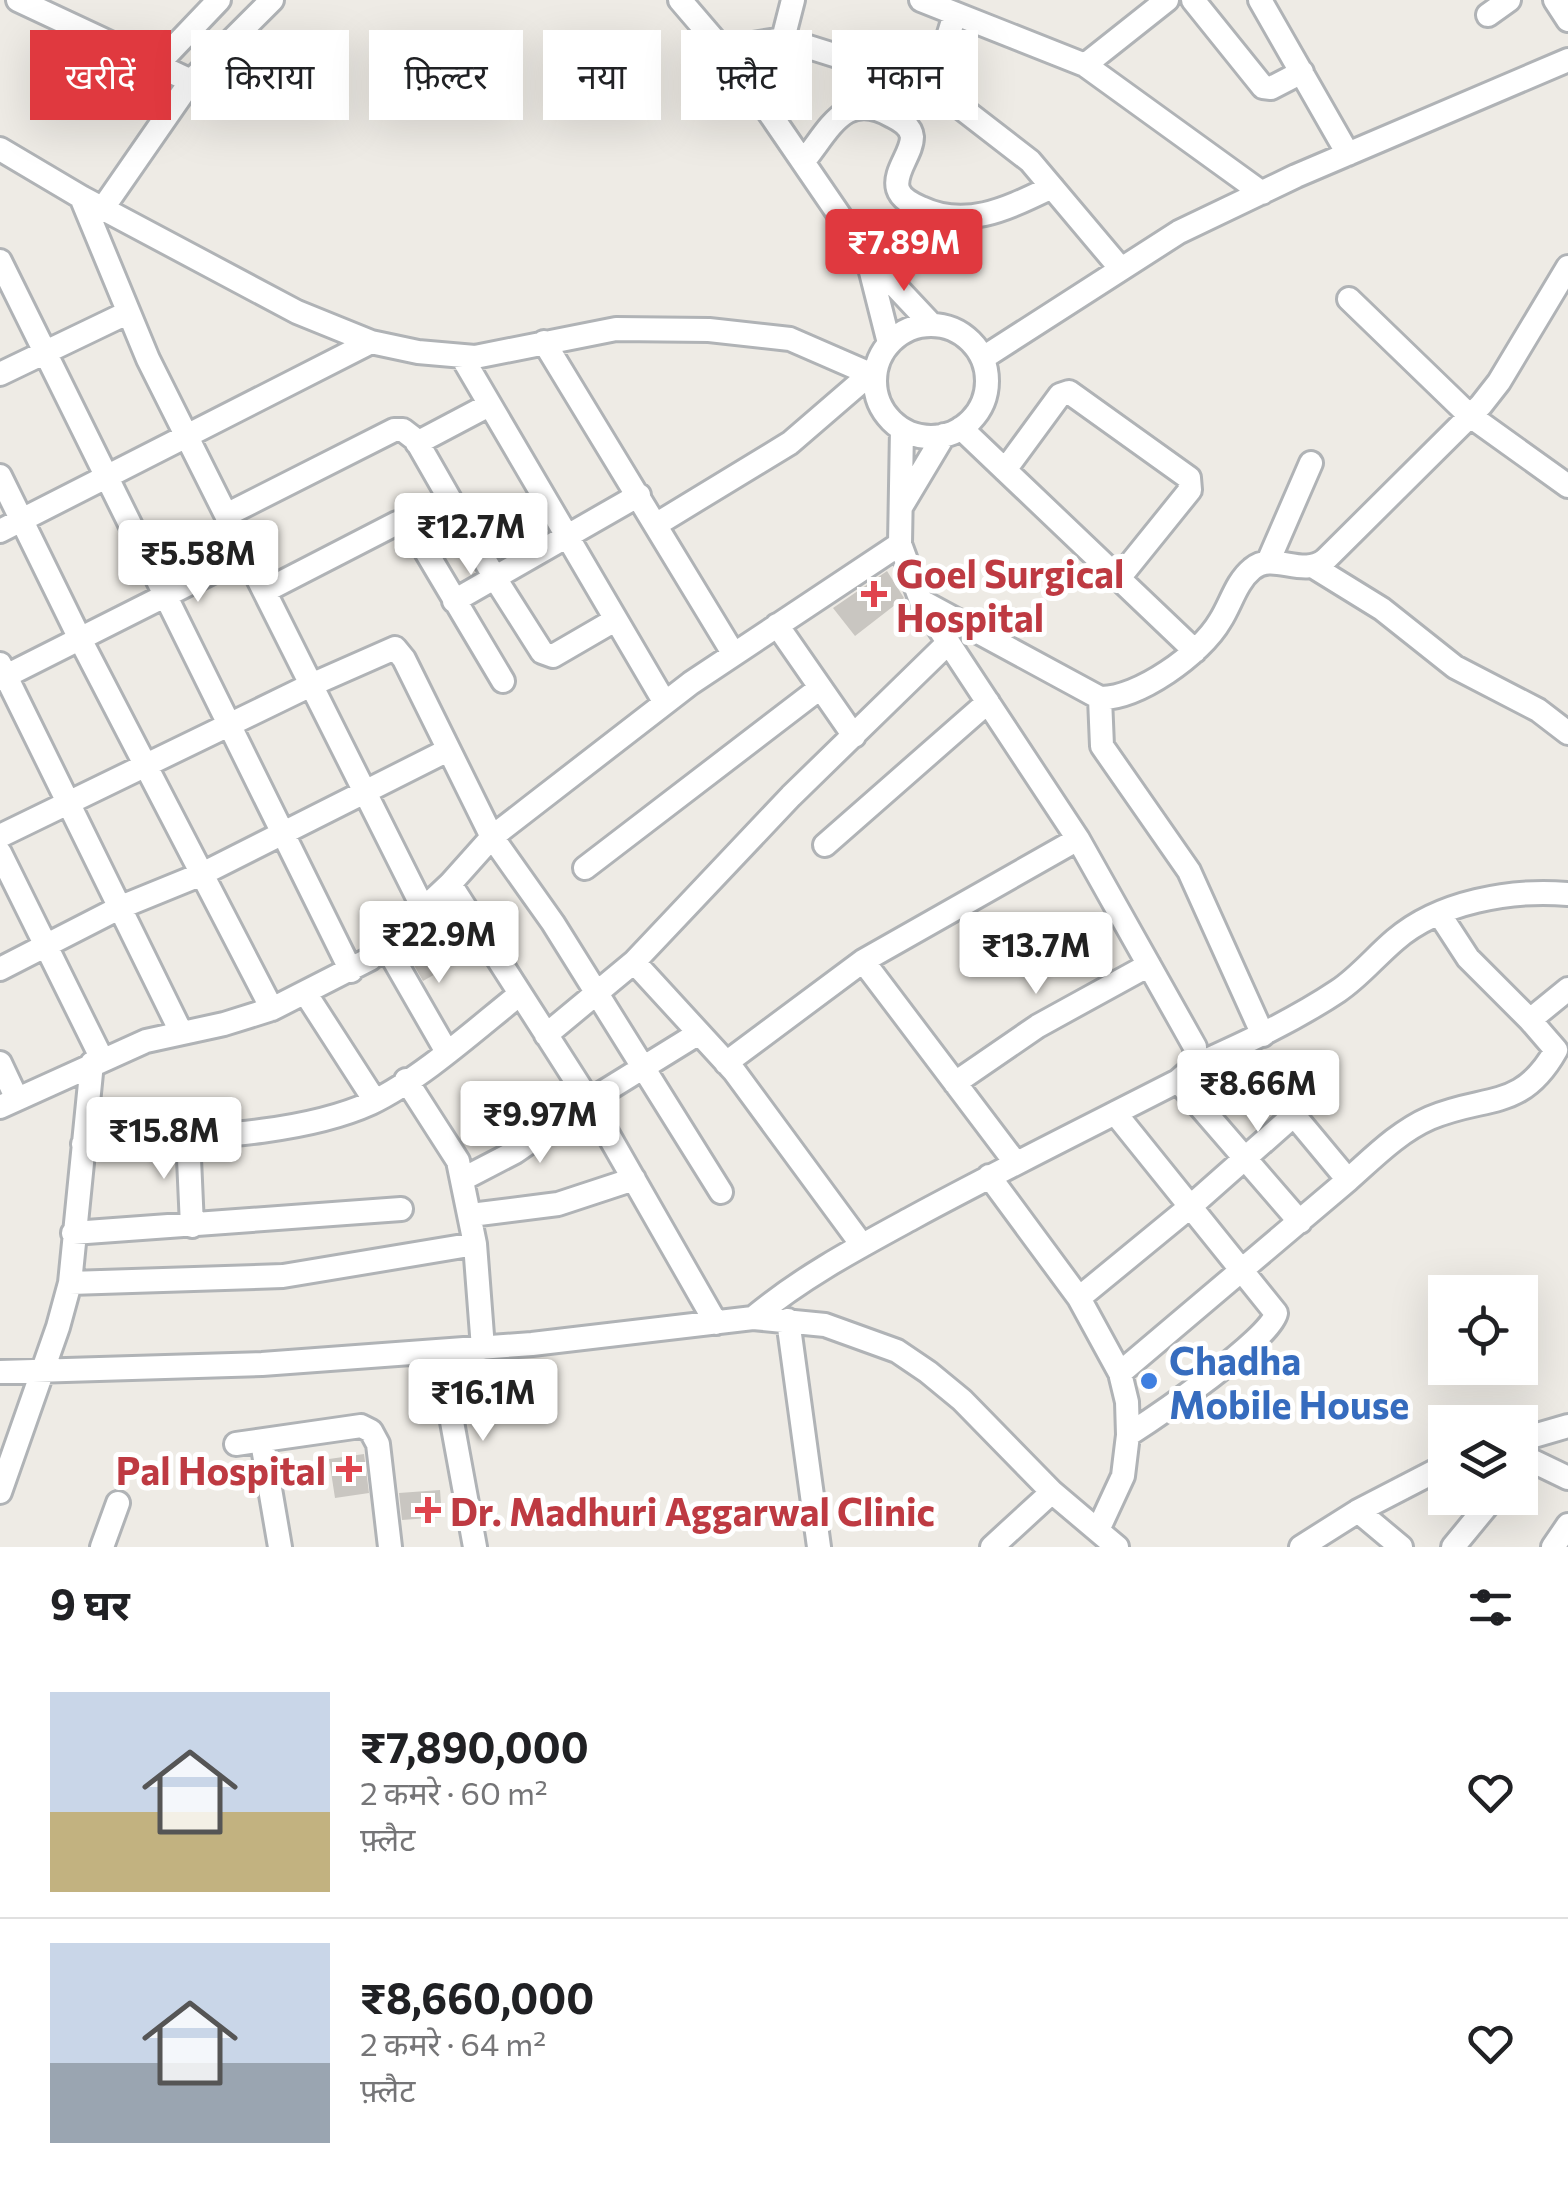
<!DOCTYPE html>
<html lang="hi">
<meta charset="utf-8">
<style>
body{margin:0;font-family:Commissioner,"Noto Sans Devanagari",sans-serif;background:#f2f2f2;color:#202124;height:100vh;display:flex;flex-direction:column;font-size:38px;white-space:nowrap}
*{box-sizing:border-box;margin:0}
p{font-size:32px;color:#757577}
.icon{flex:none;width:55px;height:55px;fill:none;stroke:currentColor;stroke-width:2;stroke-linecap:round;stroke-linejoin:round}
.map{position:relative;height:1547px;overflow:hidden}
.panel{display:flex;flex-direction:column;background:#fff;flex:1}
.panel>*{flex:none}
.top-card{position:absolute;left:30px;top:30px;width:1000px;height:90px;display:flex;gap:20px}
.controls{position:absolute;left:1428px;top:1275px;display:grid;gap:20px}
.controls a{display:grid;place-items:center;width:110px;height:110px;border-radius:0px;background:#fff;box-shadow:0 10px 40px #0002;font-size:50px}
.price{position:absolute;translate:-50% -85px;padding:0 22px;border-radius:10px;background:#fff;color:#222;font-size:32px;line-height:65px;filter:drop-shadow(0 2px 5px #0008)}
.price::after{content:'';position:absolute;left:50%;top:60px;width:30px;height:22px;margin-left:-15px;background:inherit;clip-path:polygon(0 0,100% 0,50% 100%)}
.price.active{background:#e0393f;color:#fff}
ul{padding:0;list-style:none}
li{display:flex;align-items:center;gap:30px;height:250px;padding:0 50px}
li+li{border-top:2px solid #e0e0e0}
li span{display:grid;place-items:center;flex:none;width:280px;height:200px;border-radius:0px;color:#555}
li>.icon{margin-inline-start:auto}
span .icon{width:120px;height:120px;fill:#fffc;stroke-width:1}
li b{font-size:42px}
h2{display:flex;justify-content:space-between;align-items:center;height:120px;padding:0 50px;font-size:42px}
.pill{padding:0 35px;border-radius:0px;background:#fff;box-shadow:0 10px 40px #0002;font-size:35px;line-height:90px}
.pill.active{background:#e0393f;color:#fff}
.map>svg:first-child{display:block}
.building{fill:#c9c6c1}
.lines{fill:none;stroke-linecap:round;stroke-linejoin:round}
.minor-casing{stroke:#b0b3b6;stroke-width:28}
.minor{stroke:#fff;stroke-width:22}
.health-dot{fill:#e0444e;stroke:#fff;stroke-width:4}
.shop-dot{fill:#3f7fe0;stroke:#fff;stroke-width:4}
.labels{text-anchor:middle;dominant-baseline:central;stroke-width:10;stroke-linejoin:round;paint-order:stroke}
.health-label{font-size:38px;font-weight:bold;fill:#be3a42;stroke:#fff;text-anchor:start}
.shop-label{font-size:38px;font-weight:bold;fill:#366cbe;stroke:#fff;text-anchor:start}
</style>
<div class="map">
<svg width="1568" height="1547" viewBox="0 0 1568 1547">
<rect width="100%" height="100%" fill="#eeebe5"/>
<!-- building -->
<path class="building" d="M 887,571 L 904,598 L 855,636 L 833,608 Z
M 427,934 L 446,968 L 423,981 L 404,948 Z
M 364,1454 L 369,1493 L 335,1498 L 329,1459 Z
M 440,1490 L 442,1517 L 402,1520 L 399,1493 Z"/>
<g class="lines">
<!-- minor casing -->
<g class="minor-casing">
<path id="minor" d="M 18,0 L 191,81
M 680,0 L 740,70 L 868,257 L 931,324
M 921,0 L 1085,65 L 1262,193
M 1193,0 L 1263,87 L 1271,88 L 1302,72
M 1260,0 L 1348,154
M 1555,0 L 1568,20
M 1488,15 L 1509,0
M 783,39 L 933,86 L 955,14
M 722,49 L 783,39 L 793,0
M 157,65 L 219,0
M 1085,65 L 1167,0
M 933,86 L 1030,161 L 1121,269
M 0,149 L 81,197 L 297,312 L 371,342 L 418,352 L 475,357 L 616,329 L 709,330 L 790,339 L 875,376
M 803,162 C 830,129 845,89 892,116 C 900,120 911,126 912,137 C 912,154 893,172 898,189 C 901,199 912,204 921,208 C 967,230 1010,207 1052,187
M 81,197 L 148,359 L 424,910
M 103,208 L 191,81 L 272,0
M 868,260 L 889,343
M 0,261 L 351,971
M 1349,299 L 1469,415 L 1568,486
M875 381a56 56 0 1 1 112 0a56 56 0 1 1-112 0Z
M 544,342 L 733,653
M 462,357 L 665,703
M 983,358 L 1179,232 L 1296,176 L 1568,60
M 0,374 L 127,313
M 961,428 L 1195,651
M 417,443 L 489,405
M 1005,470 L 1060,395 L 1069,392 L 1189,478 L 1190,490 L 1119,578
M 0,476 L 80,639 L 272,1009
M 901,507 L 944,435
M 226,515 L 394,430 L 403,430 L 416,440 L 495,578 L 542,652 L 553,656 L 615,620
M 657,524 L 790,443 L 870,374
M 0,531 L 371,342
M 1268,562 L 1311,463
M 1314,567 L 1382,609 L 1455,667 L 1538,710 L 1568,733
M 265,591 L 397,523 L 409,523 L 503,681
M 454,601 L 639,495
M 923,602 L 1100,698 C 1138,699 1201,654 1220,621 C 1231,604 1236,582 1252,569 C 1273,551 1302,578 1325,560 L 1481,405 L 1499,382 L 1568,267
M 777,625 L 854,736
M 0,664 L 181,1032
M 0,679 L 246,555
M 1100,698 L 1102,746 L 1189,871 L 1263,1035
M 0,836 L 311,685 L 395,648 L 404,659 L 492,837 L 553,923 L 721,1192
M 825,845 L 988,702
M 0,853 L 102,1059
M 585,868 L 820,688
M 450,884 L 589,1101 L 716,1323
M 1440,915 L 1468,958 L 1530,1020
M 386,946 L 447,1052
M 863,961 L 1015,1162
M 634,962 L 734,1071 L 862,1245
M 0,969 L 121,907 L 202,874 L 448,750
M 306,994 L 375,1101
M 546,1035 L 634,962 L 791,796 L 948,643
M 0,1063 L 17,1099
M 726,1063 L 863,961 L 1078,839
M 1196,1065 C 1245,1043 1293,1021 1338,991 C 1359,977 1375,957 1395,940 C 1439,902 1511,889 1568,894
M 406,1080 L 458,1161 L 475,1244 L 483,1348
M 1178,1081 L 1300,1222
M 955,1083 L 1038,1026 L 1149,965
M 0,1107 L 146,1041 L 224,1024 L 272,1009 L 370,959 L 450,884 L 492,837 L 532,806 L 691,683 L 900,544
M 1115,1113 L 1276,1313 C 1271,1339 1156,1417 1128,1435
M 188,1136 L 192,1226
M 83,1144 C 171,1137 292,1139 371,1103 C 421,1079 476,1029 520,994
M 989,1176 L 1079,1298 L 1120,1373 L 1127,1402 L 1128,1435 L 1123,1476 L 1098,1530
M 463,1179 L 515,1152 L 589,1101 L 699,1033
M 1348,1180 C 1373,1158 1398,1132 1430,1118 C 1486,1094 1521,1112 1556,1050 L 1530,1020 L 1568,989
M 471,1215 L 558,1204 L 634,1179
M 73,1233 L 401,1209
M 70,1283 L 283,1276 L 475,1244
M 1079,1298 L 1191,1206 L 1294,1115
M 753,1318 C 802,1277 857,1248 914,1217 C 1001,1170 1090,1126 1178,1081 L 1196,1065 L 1195,1047 L 1078,839 L 921,601 L 900,544 L 902,429
M 788,1320 L 819,1547
M 439,1351 L 475,1547
M 0,1372 L 262,1364 L 532,1344 L 753,1318 L 825,1325 L 897,1351 L 928,1372 L 962,1400 L 1052,1492 L 1117,1547
M 1120,1373 L 1348,1180 L 1263,1078
M 1520,1440 L 1568,1426
M 262,1442 L 280,1547
M 236,1444 L 361,1426 L 371,1431 L 378,1444 L 390,1547
M 1520,1455 L 1568,1478
M 0,1492 L 58,1327 L 70,1283 L 92,1063
M 1358,1511 L 1401,1547
M 102,1547 L 118,1503
M 992,1547 L 1052,1492
M 1301,1547 L 1358,1511 L 1445,1466
M 1453,1547 L 1490,1502
M 1553,1547 L 1568,1525"/>
</g>
<!-- minor -->
<use href="#minor" class="minor"/>
</g>
<!-- markers -->
<g class="health-dot">
<path d="M869 579h10v10h10v10h-10v10h-10v-10h-10v-10h10z"/>
<path d="M344 1454h10v10h10v10h-10v10h-10v-10h-10v-10h10z"/>
<path d="M423 1495h10v10h10v10h-10v10h-10v-10h-10v-10h10z"/>
</g>
<circle class="shop-dot" cx="1149" cy="1381" r="10"/>
<g class="labels">
<!-- health labels -->
<g class="health-label">
<text x="896" y="572">Goel Surgical<tspan x="896" dy="44">Hospital</tspan></text>
<text x="326" y="1469" text-anchor="end">Pal Hospital</text>
<text x="450" y="1510">Dr. Madhuri Aggarwal Clinic</text>
</g>
<!-- shop labels -->
<g class="shop-label">
<text x="1169" y="1359">Chadha<tspan x="1169" dy="44">Mobile House</tspan></text>
</g>
</g>
</svg>
<div class="controls">
<a><svg class="icon" aria-label="locate" viewBox="0 0 24 24"><circle cx="12" cy="12" r="6"/><path d="M12 2v4M12 18v4M2 12h4M18 12h4"/></svg></a>
<a><svg class="icon" aria-label="layers" viewBox="0 0 24 24"><path d="M12 4l9 5-9 5-9-5zM3 14l9 5 9-5"/></svg></a>
</div>
<b class="price active" style="left:904px;top:294px">₹7.89M</b>
<b class="price" style="left:471px;top:578px">₹12.7M</b>
<b class="price" style="left:198px;top:605px">₹5.58M</b>
<b class="price" style="left:439px;top:986px">₹22.9M</b>
<b class="price" style="left:1036px;top:997px">₹13.7M</b>
<b class="price" style="left:1258px;top:1135px">₹8.66M</b>
<b class="price" style="left:540px;top:1166px">₹9.97M</b>
<b class="price" style="left:164px;top:1182px">₹15.8M</b>
<b class="price" style="left:483px;top:1444px">₹16.1M</b>
<div class="top-card">
<a class="pill active">खरीदें</a>
<a class="pill">किराया</a>
<a class="pill">फ़िल्टर</a>
<a class="pill">नया</a>
<a class="pill">फ़्लैट</a>
<a class="pill">मकान</a>
</div>
</div>
<section class="panel">
<h2>9 घर<svg class="icon" aria-label="filters" viewBox="0 0 24 24"><path d="M4 7h16M4 17h16"/><circle cx="9" cy="7" r="2"/><circle cx="15" cy="17" r="2"/></svg></h2>
<ul>
<li><span style="background:linear-gradient(#c9d6e8 60%,#c2b280 0)"><svg class="icon" aria-label="home" viewBox="0 0 24 24"><path d="M3 11l9-7 9 7M6 9v11h12V9"/></svg></span><div><b>₹7,890,000</b><p>2 कमरे · 60 m²</p><p>फ़्लैट</p></div><svg class="icon" aria-label="heart" viewBox="0 0 24 24"><path d="M12 20l-8-8c-3-5 5-10 8-4 3-6 11-1 8 4z"/></svg></li>
<li><span style="background:linear-gradient(#c9d6e8 60%,#9aa5b1 0)"><svg class="icon" aria-label="home" viewBox="0 0 24 24"><path d="M3 11l9-7 9 7M6 9v11h12V9"/></svg></span><div><b>₹8,660,000</b><p>2 कमरे · 64 m²</p><p>फ़्लैट</p></div><svg class="icon" aria-label="heart" viewBox="0 0 24 24"><path d="M12 20l-8-8c-3-5 5-10 8-4 3-6 11-1 8 4z"/></svg></li>
</ul>
</section>
